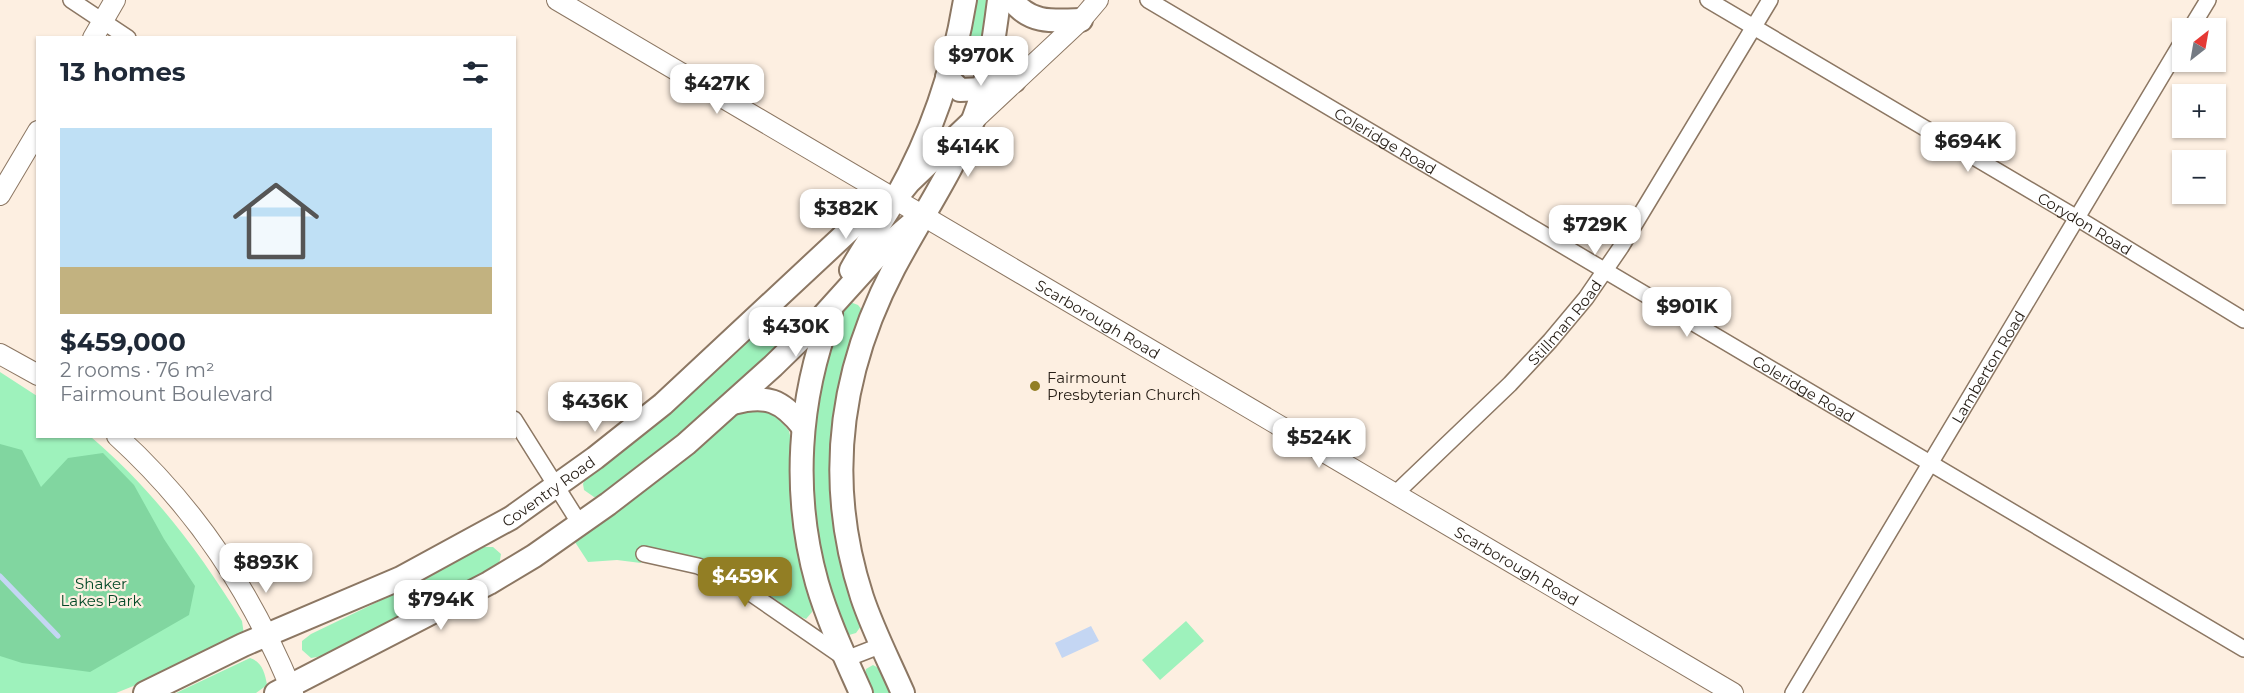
<!DOCTYPE html>
<meta charset="utf-8">
<style>
body{margin:0;font-family:Montserrat,sans-serif;background:#f2f2f3;color:#1f2937;height:100vh;display:flex;flex-direction:column;font-size:22px;white-space:nowrap}
*{box-sizing:border-box;margin:0}
p{font-size:20px;color:#747a83}
.icon{flex:none;width:33px;height:33px;fill:none;stroke:currentColor;stroke-width:2;stroke-linecap:round;stroke-linejoin:round}
.map{position:relative;flex:1;overflow:hidden}
.details{position:absolute;left:36px;top:36px;width:480px;height:402px;display:flex;flex-direction:column;background:#fff;border-radius:0px;box-shadow:0 2px 4px #0004}
.details>*{flex:none}
.needle{width:39px;rotate:31deg}
.controls{position:absolute;left:2172px;top:18px;display:grid;gap:12px}
.controls a{display:grid;place-items:center;width:54px;height:54px;border-radius:0px;background:#fff;box-shadow:0 2px 4px #0004;font-size:30px}
.price{position:absolute;translate:-50% -51px;padding:0 14px;border-radius:12px;background:#fff;color:#222;font-size:20px;line-height:39px;filter:drop-shadow(0 2px 3px #0008)}
.price::after{content:'';position:absolute;left:50%;top:36px;width:18px;height:14px;margin-left:-9px;background:inherit;clip-path:polygon(0 0,100% 0,50% 100%)}
.price.selected{background:#927e24;color:#fff}
ul{padding:0;list-style:none}
li{display:grid;align-content:center;gap:12px;height:318px;padding:0 24px}
li span{display:grid;place-items:center;height:186px;border-radius:0px;color:#555}
li>.icon{margin-inline-start:auto}
span .icon{width:108px;height:108px;fill:#fffc;stroke-width:1}
li b{font-size:26px}
h2{display:flex;justify-content:space-between;align-items:center;height:72px;padding:0 24px;font-size:26px}
.map>svg:first-child{display:block}
.green{fill:#9ef2bc}
.forest{fill:#81d6a0}
.water{fill:#c4d6f3}
.lines{fill:none;stroke-linecap:round;stroke-linejoin:round}
.stream{stroke:#c4d6f3;stroke-width:5}
.minor-casing{stroke:#8c7763;stroke-width:18}
.tertiary-casing{stroke:#8c7763;stroke-width:22}
.secondary-casing{stroke:#8c7763;stroke-width:26}
.minor{stroke:#fff;stroke-width:15}
.tertiary{stroke:#fff;stroke-width:20}
.secondary{stroke:#fff;stroke-width:22}
.poi-dot{fill:#927e24;stroke:#fdefe1;stroke-width:2}
.labels{text-anchor:middle;dominant-baseline:central;stroke-width:4.5;stroke-linejoin:round;paint-order:stroke}
.street-label{font-size:15px;fill:#251d15;stroke:#fdefe1}
.poi-label{font-size:15px;fill:#251d15;stroke:#fdefe1;text-anchor:start}
.park-label{font-size:15px;fill:#034927;stroke:#fdefe1}
</style>
<div class="map">
<svg width="2244" height="693" viewBox="0 0 2244 693">
<rect width="100%" height="100%" fill="#fdefe1"/>
<!-- green -->
<path class="green" d="M 974,0 L 992,0 L 975,69 L 958,64 Z
M 850,302 L 858,305 L 863,311 L 843,375 L 858,615 L 861,626 L 856,633 L 849,635 C 838,627 836,613 831,600 C 814,551 807,475 814,424 C 817,401 822,379 828,357 C 832,339 838,316 850,302 Z
M 771,321 L 790,341 L 739,390 L 605,498 L 594,497 L 584,490 L 583,484 L 586,476 L 660,419 Z
M 0,372 L 37,396 L 38,436 L 91,437 C 152,489 200,552 242,621 L 244,635 L 235,645 L 116,693 L 0,693 Z
M 758,406 L 775,414 L 789,431 L 793,448 L 792,506 L 811,600 L 812,612 L 806,619 C 791,614 781,602 768,594 C 728,569 689,555 643,549 L 641,563 L 617,560 L 588,562 L 573,539 L 686,456 L 743,410 Z
M 484,547 L 493,547 L 501,554 L 500,560 L 496,569 L 323,656 L 311,658 L 302,650 L 302,641 L 311,634 L 394,594 Z
M 1186,621 L 1204,641 L 1160,680 L 1142,660 Z
M 250,658 C 262,662 265,673 267,685 L 256,693 L 176,693 Z
M 873,665 L 884,671 L 895,693 L 868,693 L 863,682 L 866,669 Z"/>
<!-- forest -->
<path class="forest" d="M 0,444 L 22,450 L 41,487 L 68,458 L 103,453 L 134,485 L 164,539 L 195,586 L 189,615 L 90,672 L 22,663 L 0,656 Z"/>
<!-- water -->
<path class="water" d="M 1091,626 L 1099,641 L 1062,658 L 1055,643 Z"/>
<g class="lines">
<!-- stream -->
<path class="stream" d="M 0,576 L 58,636"/>
<!-- minor casing -->
<g class="minor-casing">
<g id="minor">
<path d="M 71,0 L 128,38"/>
<path id="s1" d="M 1148,0 L 2244,649"/>
<path id="s2" d="M 1708,0 L 2077,218 L 2244,320"/>
<path d="M 2191,28 L 2208,0"/>
<path d="M 514,419 L 580,524"/>
<path id="s3" d="M 1396,493 L 1510,384 L 1550,341 L 1586,298 L 1621,247 L 1770,0"/>
<path d="M 644,554 L 698,566 L 733,581 L 846,659 L 882,645"/>
<path id="s4" d="M 1793,693 L 2182,42"/>
</g>
</g>
<!-- tertiary casing -->
<g class="tertiary-casing">
<g id="tertiary">
<path id="s5" d="M 557,0 L 1733,693"/>
<path d="M 93,38 L 115,0"/>
<path d="M 973,121 L 1081,20 L 1098,0"/>
<path d="M 0,195 L 38,131"/>
<path d="M 0,354 L 38,375"/>
<path d="M 117,436 C 198,510 251,592 293,693"/>
</g>
</g>
<!-- secondary casing -->
<g class="secondary-casing">
<g id="secondary">
<path d="M 1012,0 C 1030,24 1054,21 1081,20"/>
<path d="M 947,77 L 960,90 L 983,89 L 1014,81"/>
<path d="M 851,270 C 865,244 883,221 897,196 C 931,136 954,67 965,0"/>
<path d="M 831,313 C 798,399 792,494 817,583 C 828,621 845,657 861,693"/>
<path d="M 733,403 C 766,394 782,400 803,427"/>
<path id="s6" d="M 145,693 L 243,645 L 401,578 L 511,518 L 595,458 L 663,404 L 855,225 L 896,198 L 909,182 L 973,121"/>
<path d="M 276,693 L 489,583 L 534,556 L 608,504 L 686,444 L 773,366 L 813,327 L 888,244 L 923,214"/>
<path d="M 903,693 C 889,661 873,630 862,597 C 825,483 839,373 894,268 C 920,219 953,171 973,120 C 988,82 994,40 999,0"/>
</g>
</g>
<!-- minor -->
<use href="#minor" class="minor"/>
<!-- tertiary -->
<use href="#tertiary" class="tertiary"/>
<!-- secondary -->
<use href="#secondary" class="secondary"/>
</g>
<!-- markers -->
<circle class="poi-dot" cx="1035" cy="386" r="6"/>
<g class="labels">
<!-- street labels -->
<g class="street-label">
<text stroke="none"><textPath href="#s1" startOffset="276">Coleridge Road</textPath></text>
<text stroke="none"><textPath href="#s2" startOffset="438">Corydon Road</textPath></text>
<text stroke="none"><textPath href="#s5" startOffset="628">Scarborough Road</textPath></text>
<text stroke="none"><textPath href="#s3" startOffset="240">Stillman Road</textPath></text>
<text stroke="none"><textPath href="#s4" startOffset="380">Lamberton Road</textPath></text>
<text stroke="none"><textPath href="#s1" startOffset="762">Coleridge Road</textPath></text>
<text stroke="none"><textPath href="#s6" startOffset="452">Coventry Road</textPath></text>
<text stroke="none"><textPath href="#s5" startOffset="1114">Scarborough Road</textPath></text>
</g>
<!-- poi labels -->
<g class="poi-label">
<text x="1047" y="377">Fairmount<tspan x="1047" dy="17">Presbyterian Church</tspan></text>
</g>
<!-- park labels -->
<g class="park-label">
<text x="101" y="583">Shaker<tspan x="101" dy="17">Lakes Park</tspan></text>
</g>
</g>
</svg>
<div class="controls">
<a><svg class="needle" viewBox="-14 -14 28 28"><path d="M0-13l5 13h-10z" fill="#e53935"/><path d="M0 13l5-13h-10z" fill="#747a83"/></svg></a>
<a>+</a>
<a>−</a>
</div>
<b class="price" style="left:981px;top:87px">$970K</b>
<b class="price" style="left:717px;top:115px">$427K</b>
<b class="price" style="left:1968px;top:173px">$694K</b>
<b class="price" style="left:968px;top:178px">$414K</b>
<b class="price" style="left:846px;top:240px">$382K</b>
<b class="price" style="left:1595px;top:256px">$729K</b>
<b class="price" style="left:1687px;top:338px">$901K</b>
<b class="price" style="left:796px;top:358px">$430K</b>
<b class="price" style="left:595px;top:433px">$436K</b>
<b class="price" style="left:1319px;top:469px">$524K</b>
<b class="price" style="left:266px;top:594px">$893K</b>
<b class="price selected" style="left:745px;top:608px">$459K</b>
<b class="price" style="left:441px;top:631px">$794K</b>
<section class="details">
<h2>13 homes<svg class="icon" aria-label="filters" viewBox="0 0 24 24"><path d="M4 7h16M4 17h16"/><circle cx="9" cy="7" r="2"/><circle cx="15" cy="17" r="2"/></svg></h2>
<ul>
<li><span style="background:linear-gradient(#bfe0f5 75%,#c2b280 0)"><svg class="icon" aria-label="home" viewBox="0 0 24 24"><path d="M3 11l9-7 9 7M6 9v11h12V9"/></svg></span><div><b>$459,000</b><p>2 rooms · 76 m²</p><p>Fairmount Boulevard</p></div></li>
</ul>
</section>
</div>
